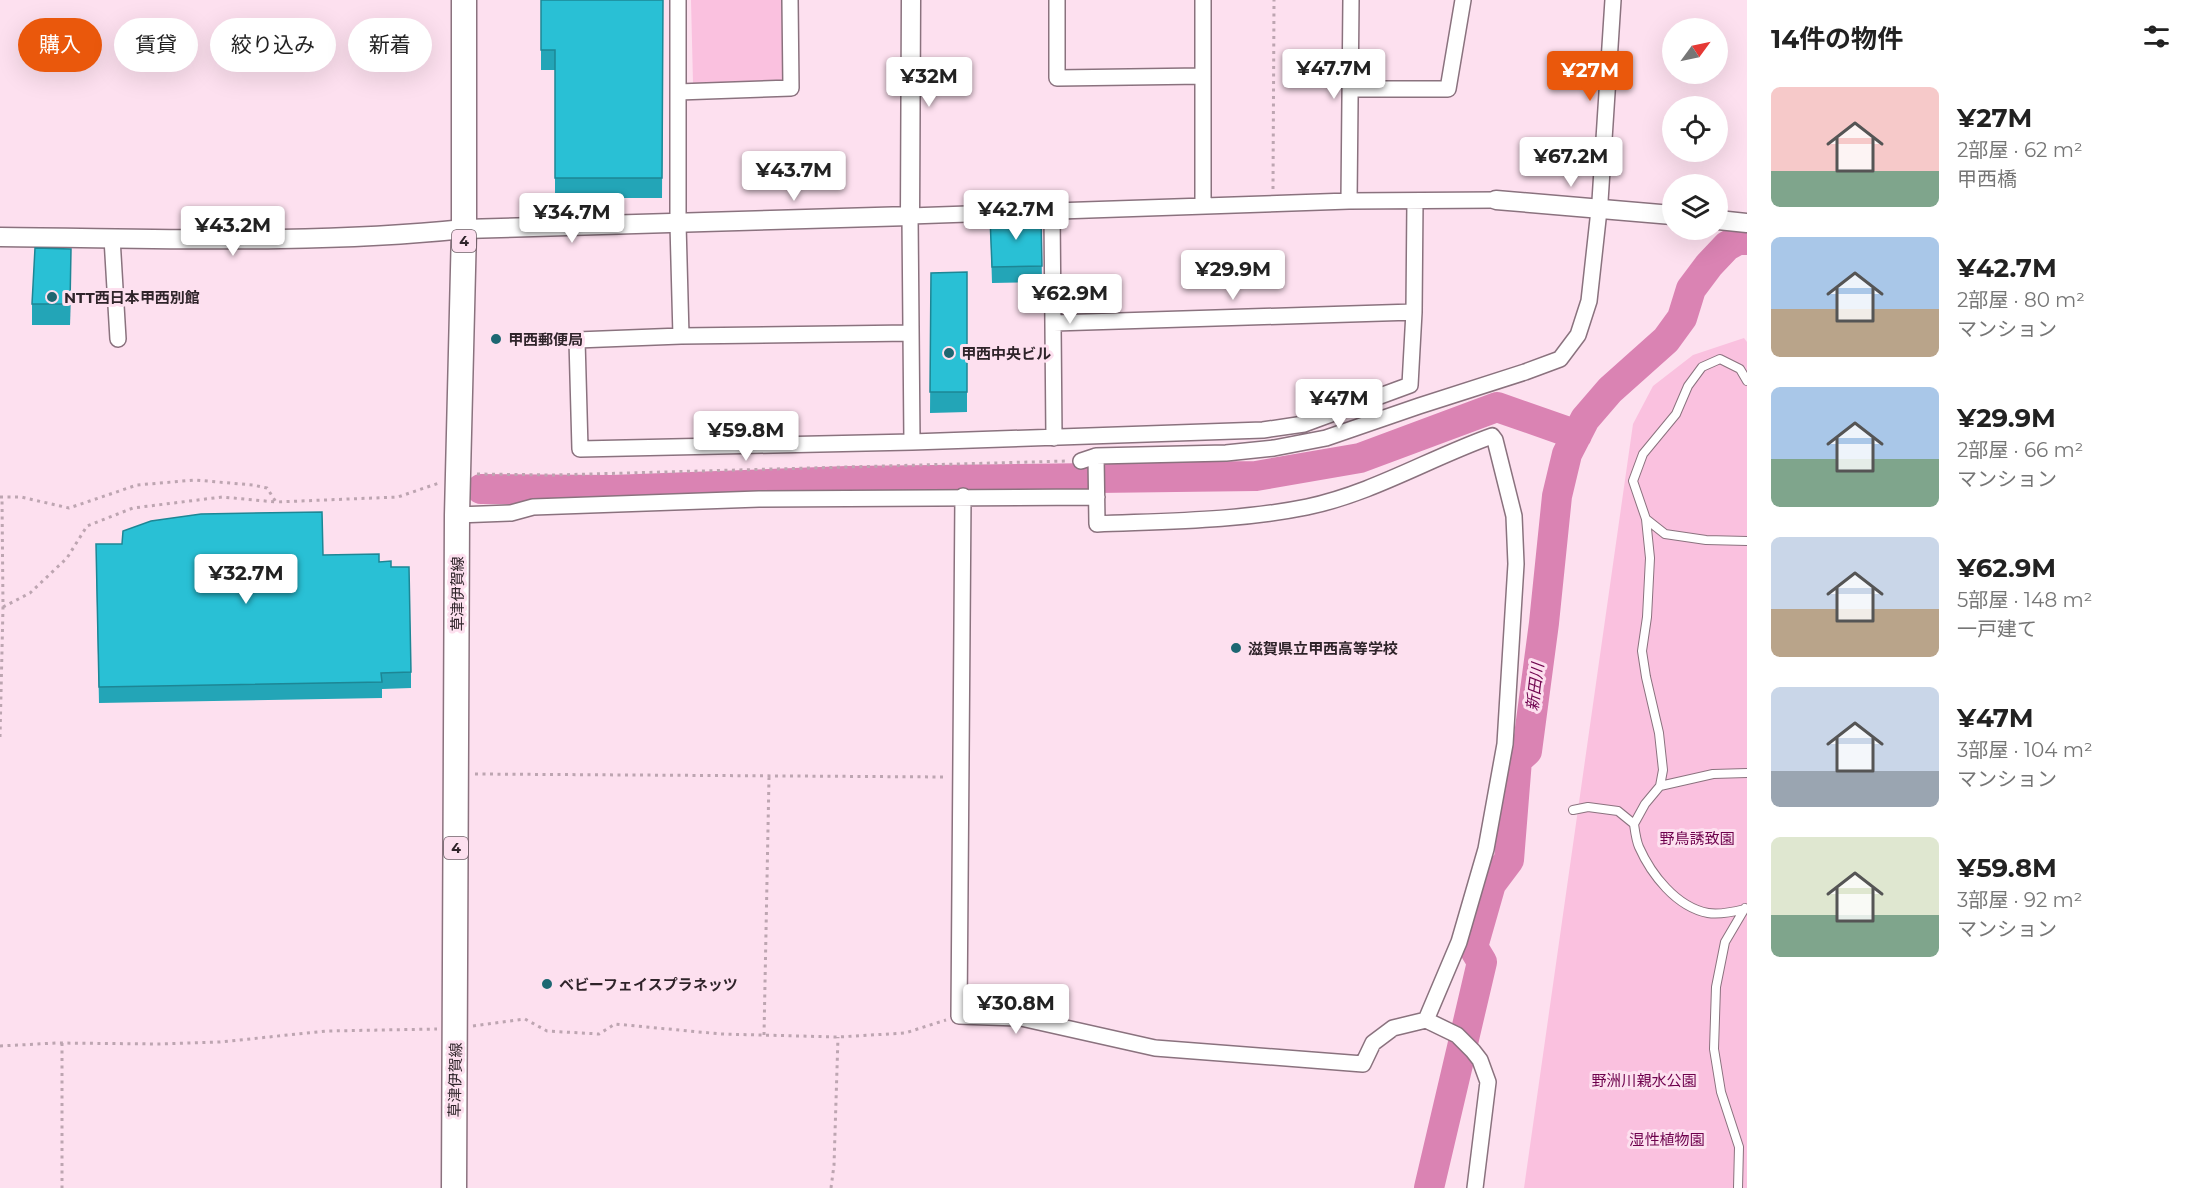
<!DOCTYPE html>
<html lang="ja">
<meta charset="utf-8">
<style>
body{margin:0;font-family:Montserrat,"Noto Sans JP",sans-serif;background:#f2f2f2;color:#222;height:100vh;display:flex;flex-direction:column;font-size:22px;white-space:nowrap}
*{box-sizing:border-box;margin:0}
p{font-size:20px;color:#767676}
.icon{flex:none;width:33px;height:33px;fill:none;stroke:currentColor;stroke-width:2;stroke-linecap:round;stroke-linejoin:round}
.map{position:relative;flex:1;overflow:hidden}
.side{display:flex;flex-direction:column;background:#fff;width:450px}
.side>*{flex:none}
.guide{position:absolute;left:18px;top:18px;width:570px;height:54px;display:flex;gap:12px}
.needle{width:39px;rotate:57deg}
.tools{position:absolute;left:1662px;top:18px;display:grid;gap:12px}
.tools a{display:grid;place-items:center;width:66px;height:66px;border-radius:50%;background:#fff;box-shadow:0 6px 24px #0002;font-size:30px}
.price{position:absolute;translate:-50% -51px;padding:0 14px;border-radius:6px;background:#fff;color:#222;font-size:20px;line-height:39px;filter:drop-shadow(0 2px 3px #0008)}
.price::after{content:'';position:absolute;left:50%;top:36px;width:18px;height:14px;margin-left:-9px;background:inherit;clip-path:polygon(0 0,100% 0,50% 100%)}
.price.on{background:#ea580c;color:#fff}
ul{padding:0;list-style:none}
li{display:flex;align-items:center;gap:18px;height:150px;padding:0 24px}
li span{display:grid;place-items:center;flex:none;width:168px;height:120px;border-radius:9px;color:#555}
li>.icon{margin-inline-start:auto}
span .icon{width:72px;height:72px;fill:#fffc;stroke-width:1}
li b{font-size:26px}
h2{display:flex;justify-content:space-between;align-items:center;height:72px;padding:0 24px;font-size:26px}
.chip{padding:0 21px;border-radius:27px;background:#fff;box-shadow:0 6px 24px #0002;font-size:21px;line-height:54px}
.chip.on{background:#ea580c;color:#fff}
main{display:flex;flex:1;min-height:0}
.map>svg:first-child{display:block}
.green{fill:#fac1df}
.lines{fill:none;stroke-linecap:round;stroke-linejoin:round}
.river{stroke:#da83b3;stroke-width:30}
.service-casing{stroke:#8a727e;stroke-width:10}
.minor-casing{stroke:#8a727e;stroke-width:18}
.tertiary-casing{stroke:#8a727e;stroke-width:21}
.primary-casing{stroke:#8a727e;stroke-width:27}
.path{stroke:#bda5b1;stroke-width:3;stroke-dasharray:3 4.5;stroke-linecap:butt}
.service{stroke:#fff;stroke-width:8}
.minor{stroke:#fff;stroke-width:15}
.tertiary{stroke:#fff;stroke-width:18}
.primary{stroke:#fff;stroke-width:24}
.wall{fill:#23a5b7}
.shaded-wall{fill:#1d8695}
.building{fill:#29c0d5;stroke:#1d8695;stroke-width:1.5}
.poi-dot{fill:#1d6772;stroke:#fde0ef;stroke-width:2}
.labels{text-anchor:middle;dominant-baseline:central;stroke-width:6;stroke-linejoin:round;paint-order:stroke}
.shield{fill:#fde0ef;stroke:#6d5c65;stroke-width:1.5}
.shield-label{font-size:14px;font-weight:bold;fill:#2f242a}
.poi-label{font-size:15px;font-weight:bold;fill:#2f242a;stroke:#fde0ef;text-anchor:start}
.street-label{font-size:15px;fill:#2f242a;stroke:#fde0ef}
.park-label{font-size:15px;fill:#6d004c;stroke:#fde0ef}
.water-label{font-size:16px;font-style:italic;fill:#6f034e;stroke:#fde0ef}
</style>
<main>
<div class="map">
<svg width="1747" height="1188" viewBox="0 0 1747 1188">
<rect width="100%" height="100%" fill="#fde0ef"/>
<!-- green -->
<path class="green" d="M 691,0 L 785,0 L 787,75 L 778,83 L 693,83 Z
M 1744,338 L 1747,342 L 1747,1188 L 1524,1188 L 1633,424 L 1653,386 L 1693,355 Z"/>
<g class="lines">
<!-- river -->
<path class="river" d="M 481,489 L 611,490 L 847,481 L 1256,476 L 1360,458 L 1497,407 L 1577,435
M 1429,1188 L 1482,962 L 1473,947 L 1491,884 L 1509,860 L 1517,760 L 1527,751 L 1544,623 L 1557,496 L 1567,454 L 1585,419 L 1610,390 L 1666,340 L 1682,318 L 1691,289 L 1709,265 L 1727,246 L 1738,240 L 1747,240"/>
<!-- service casing -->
<g class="service-casing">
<path id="service" d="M 1747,381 L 1740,369 L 1720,359 L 1702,367 L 1688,386 L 1676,414 L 1643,454 L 1633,481 L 1646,519 L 1665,534 L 1706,540 L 1747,541
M 1646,519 L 1650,558 L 1647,617 L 1642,651 L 1646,677 L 1659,733 L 1663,770 L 1660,786 L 1645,804 L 1634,824 C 1635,831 1636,840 1639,847 C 1651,874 1676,907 1708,913 C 1720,915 1733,912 1745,909
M 1660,786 L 1713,774 L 1747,773
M 1573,810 L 1588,807 L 1618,811 L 1634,824
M 1738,1188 L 1739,1147 L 1721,1092 L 1714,1049 L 1716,987 L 1725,942 L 1745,908"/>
</g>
<!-- minor casing -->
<g class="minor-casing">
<path id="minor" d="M 678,0 L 678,224 L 681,336
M 1057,0 L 1057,78 L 1203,76
M 1351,89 L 1448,89 L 1463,0
M 678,92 L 791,88 L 790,0
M 1349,201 L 1351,0
M 1415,201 L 1414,312 L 1410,385 L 1304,424 L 1263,430 L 912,442 L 910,216 L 1349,201 L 1496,200
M 1203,206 L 1203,0
M 1052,212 L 1054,438
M 112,238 L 118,339
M 1054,323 L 1414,312
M 911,333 L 681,336 L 577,340 L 580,449 L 912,442
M 1096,456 L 1097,524 C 1167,521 1238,521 1307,507 C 1373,493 1430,458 1492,436 L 1495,440 L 1514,516 L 1516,564 L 1505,744 L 1486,849 L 1459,942 L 1426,1020
M 1081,461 L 1096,456 L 1226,453 L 1274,448 L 1326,438 L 1419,406 L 1525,372 L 1560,359 L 1578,335 L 1589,301 L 1600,201 L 1613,0
M 963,496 L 959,1016 L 1021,1018 L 1155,1048 L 1363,1064 L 1373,1043 L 1393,1028 L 1426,1020 L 1457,1035 L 1473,1051 L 1480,1060 L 1488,1082 L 1475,1188
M 457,515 L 511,513 L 533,507 L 759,499 L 1097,497"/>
</g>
<!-- tertiary casing -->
<g class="tertiary-casing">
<path id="tertiary" d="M 1496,200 L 1672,215
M 1718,220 L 1747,223
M 0,237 C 155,238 310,245 464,229 L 910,216 L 911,0"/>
</g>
<!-- primary casing -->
<g class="primary-casing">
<path id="primary" d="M 454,1188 L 457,515 L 464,229 L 464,0"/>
</g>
<!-- path -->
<path class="path" d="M 1273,189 L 1274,0
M 477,474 L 554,475 L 1067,461
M 0,497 L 21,497 L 69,508 L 137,485 L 195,480 L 253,485 L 267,488 L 276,502 L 398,497 L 439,483
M 3,607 L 30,593 L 67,558 L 87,526 L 133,508 L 222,497 L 276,502
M 0,737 L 3,607 L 2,497
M 475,774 L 946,777
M 473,1026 L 525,1019 L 547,1031 L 599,1034 L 615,1024 L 721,1034 L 838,1037 L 905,1033 L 946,1020
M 764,1035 L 769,777
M 62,1043 L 62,1188
M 0,1046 L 56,1043 L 159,1044 L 220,1042 L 327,1031 L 437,1029
M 831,1188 L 834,1165 L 838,1037"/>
<!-- service -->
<use href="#service" class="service"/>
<!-- minor -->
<use href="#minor" class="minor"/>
<!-- tertiary -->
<use href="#tertiary" class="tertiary"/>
<!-- primary -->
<use href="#primary" class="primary"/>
</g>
<!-- wall -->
<path class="wall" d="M 541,0 L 663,0 L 662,198 L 555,198 L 555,70 L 541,70 Z
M 1041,216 L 1042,282 L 992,283 L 990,217 Z
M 71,270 L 70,325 L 32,325 L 32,304 Z
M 967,272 L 967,412 L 930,413 L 931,273 Z
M 323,555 L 379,562 L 391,567 L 411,672 L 411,688 L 382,689 L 382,698 L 99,703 L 96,560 Z"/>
<!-- shaded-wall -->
<path class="shaded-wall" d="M 71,249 L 71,270 L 70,325 L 70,304 Z"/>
<!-- building -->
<path class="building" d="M 541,0 L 663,0 L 662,178 L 555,178 L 555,50 L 541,50 Z
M 1041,216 L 1042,266 L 992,267 L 990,217 Z
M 35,248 L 71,249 L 70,304 L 32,304 Z
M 967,272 L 967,392 L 930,392 L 931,273 Z
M 322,512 L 323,555 L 379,554 L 379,562 L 391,561 L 391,567 L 409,567 L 411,672 L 381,673 L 382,682 L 99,687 L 96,544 L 122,544 L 123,531 L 151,521 L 201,514 Z"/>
<!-- markers -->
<g class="poi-dot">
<circle cx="52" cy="297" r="6"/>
<circle cx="496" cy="339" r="6"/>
<circle cx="949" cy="353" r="6"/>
<circle cx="1236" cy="648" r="6"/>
<circle cx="547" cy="984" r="6"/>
</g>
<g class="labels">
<!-- shield labels -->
<g class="shield">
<rect x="452" y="230" width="24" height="22" rx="4.5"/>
<rect x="444" y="837" width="24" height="22" rx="4.5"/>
</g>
<g class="shield-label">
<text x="464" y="241">4</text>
<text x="456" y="848">4</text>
</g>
<!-- poi labels -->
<g class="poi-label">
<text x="64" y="297">NTT西日本甲西別館</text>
<text x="508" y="339">甲西郵便局</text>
<text x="961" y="353">甲西中央ビル</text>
<text x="1248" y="648">滋賀県立甲西高等学校</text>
<text x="559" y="984">ベビーフェイスプラネッツ</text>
</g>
<!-- street labels -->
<g class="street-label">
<text transform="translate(457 594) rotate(-90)">草津伊賀線</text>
<text transform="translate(455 1080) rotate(-89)">草津伊賀線</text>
</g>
<!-- park labels -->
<g class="park-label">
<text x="1697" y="838">野鳥誘致園</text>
<text x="1644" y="1080">野洲川親水公園</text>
<text x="1667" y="1139">湿性植物園</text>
</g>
<!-- water labels -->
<g class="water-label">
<text transform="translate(1535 687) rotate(-83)">新田川</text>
</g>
</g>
</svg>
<div class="tools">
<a><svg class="needle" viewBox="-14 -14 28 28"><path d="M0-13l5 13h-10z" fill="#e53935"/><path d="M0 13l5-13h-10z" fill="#767676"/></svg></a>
<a><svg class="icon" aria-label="locate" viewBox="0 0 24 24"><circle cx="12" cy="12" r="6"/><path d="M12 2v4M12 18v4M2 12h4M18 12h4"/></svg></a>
<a><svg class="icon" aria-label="layers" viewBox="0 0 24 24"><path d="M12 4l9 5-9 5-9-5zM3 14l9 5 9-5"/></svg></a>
</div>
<b class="price" style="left:1334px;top:100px">¥47.7M</b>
<b class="price on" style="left:1590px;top:102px">¥27M</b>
<b class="price" style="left:929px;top:108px">¥32M</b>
<b class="price" style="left:1571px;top:188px">¥67.2M</b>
<b class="price" style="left:794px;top:202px">¥43.7M</b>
<b class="price" style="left:1016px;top:241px">¥42.7M</b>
<b class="price" style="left:572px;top:244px">¥34.7M</b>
<b class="price" style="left:233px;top:257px">¥43.2M</b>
<b class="price" style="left:1233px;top:301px">¥29.9M</b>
<b class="price" style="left:1070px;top:325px">¥62.9M</b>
<b class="price" style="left:1339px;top:430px">¥47M</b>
<b class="price" style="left:746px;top:462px">¥59.8M</b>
<b class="price" style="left:246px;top:605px">¥32.7M</b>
<b class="price" style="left:1016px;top:1035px">¥30.8M</b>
<div class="guide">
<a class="chip on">購入</a>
<a class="chip">賃貸</a>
<a class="chip">絞り込み</a>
<a class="chip">新着</a>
</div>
</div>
<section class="side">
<h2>14件の物件<svg class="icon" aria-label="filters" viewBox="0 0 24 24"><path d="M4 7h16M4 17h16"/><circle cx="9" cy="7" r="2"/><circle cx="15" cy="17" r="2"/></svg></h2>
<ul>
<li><span style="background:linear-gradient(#f6c9c9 70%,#7fa58c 0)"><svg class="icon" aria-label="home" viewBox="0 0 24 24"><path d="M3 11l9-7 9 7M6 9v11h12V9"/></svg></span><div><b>¥27M</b><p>2部屋 · 62 m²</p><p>甲西橋</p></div></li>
<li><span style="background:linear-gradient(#a9c7e8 60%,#b9a48a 0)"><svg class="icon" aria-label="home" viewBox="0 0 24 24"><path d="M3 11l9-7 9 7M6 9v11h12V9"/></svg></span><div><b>¥42.7M</b><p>2部屋 · 80 m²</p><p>マンション</p></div></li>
<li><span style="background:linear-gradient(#a9c7e8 60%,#7fa58c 0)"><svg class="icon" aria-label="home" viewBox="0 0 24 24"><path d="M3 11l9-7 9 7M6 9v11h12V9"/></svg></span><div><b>¥29.9M</b><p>2部屋 · 66 m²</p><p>マンション</p></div></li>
<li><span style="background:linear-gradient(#c9d6e8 60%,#b9a48a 0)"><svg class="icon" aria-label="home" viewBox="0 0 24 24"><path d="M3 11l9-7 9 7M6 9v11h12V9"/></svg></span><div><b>¥62.9M</b><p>5部屋 · 148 m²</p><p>一戸建て</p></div></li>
<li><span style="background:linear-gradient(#c9d6e8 70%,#9aa5b1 0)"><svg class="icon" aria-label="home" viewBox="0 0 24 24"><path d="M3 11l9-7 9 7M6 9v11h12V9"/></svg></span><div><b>¥47M</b><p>3部屋 · 104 m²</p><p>マンション</p></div></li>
<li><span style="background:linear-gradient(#dfe7d0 65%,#7fa58c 0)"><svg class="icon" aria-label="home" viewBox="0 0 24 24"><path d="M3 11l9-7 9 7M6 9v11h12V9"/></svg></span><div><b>¥59.8M</b><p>3部屋 · 92 m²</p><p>マンション</p></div></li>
</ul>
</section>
</main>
